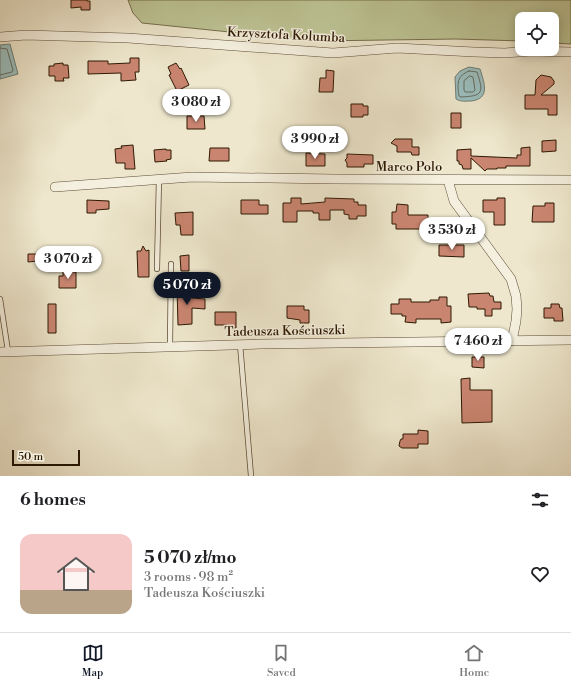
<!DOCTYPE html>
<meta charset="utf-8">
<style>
body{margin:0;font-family:"Libre Bodoni",serif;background:#f6f6f6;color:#202124;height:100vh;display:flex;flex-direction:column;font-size:15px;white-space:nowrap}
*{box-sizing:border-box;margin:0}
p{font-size:13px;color:#757577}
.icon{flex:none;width:22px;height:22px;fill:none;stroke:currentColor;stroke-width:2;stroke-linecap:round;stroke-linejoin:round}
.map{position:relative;height:476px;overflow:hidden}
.drawer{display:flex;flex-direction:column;background:#fff;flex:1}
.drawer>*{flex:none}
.fabs{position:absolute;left:515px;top:12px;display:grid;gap:8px}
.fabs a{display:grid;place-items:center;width:44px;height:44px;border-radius:8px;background:#fff;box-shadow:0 2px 10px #0003;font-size:20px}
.scale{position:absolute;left:12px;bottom:10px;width:68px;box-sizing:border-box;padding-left:4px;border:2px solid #2e1903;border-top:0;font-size:11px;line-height:14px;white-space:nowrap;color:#2e1903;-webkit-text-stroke:3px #f4efde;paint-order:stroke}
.price{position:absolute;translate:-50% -34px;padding:0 9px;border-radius:14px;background:#fff;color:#222;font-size:13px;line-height:26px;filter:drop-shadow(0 1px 2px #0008)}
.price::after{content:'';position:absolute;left:50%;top:24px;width:12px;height:9px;margin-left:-6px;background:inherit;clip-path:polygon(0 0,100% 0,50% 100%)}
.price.current{background:#111827;color:#fff}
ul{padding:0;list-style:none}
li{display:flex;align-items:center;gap:12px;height:100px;padding:0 20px}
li+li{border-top:1px solid #e0e0e0}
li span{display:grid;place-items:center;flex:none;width:112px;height:80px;border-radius:12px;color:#555}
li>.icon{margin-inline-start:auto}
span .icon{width:48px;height:48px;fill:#fffc;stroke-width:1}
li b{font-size:17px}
h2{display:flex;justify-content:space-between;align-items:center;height:48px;padding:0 20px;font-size:17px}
.menu{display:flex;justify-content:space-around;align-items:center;height:56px;border-top:1px solid #e0e0e0;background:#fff;font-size:11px;color:#757577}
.menu a{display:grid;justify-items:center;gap:2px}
.menu .current{color:#111827}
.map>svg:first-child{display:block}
.green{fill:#bdc495;stroke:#766e4c}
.water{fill:#9bbebe;stroke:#6f7c73}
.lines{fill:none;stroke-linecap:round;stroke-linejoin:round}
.shore{stroke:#646c60;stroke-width:1}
.building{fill:#ca8571;stroke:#2e1903}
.service-casing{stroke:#5e4c36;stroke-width:6}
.minor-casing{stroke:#5e4c36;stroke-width:10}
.service{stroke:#f4efde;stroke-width:4.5}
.minor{stroke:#f4efde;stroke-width:9}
.labels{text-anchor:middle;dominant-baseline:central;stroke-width:3;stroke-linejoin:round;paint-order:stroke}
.street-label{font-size:13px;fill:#2e1903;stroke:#f4efde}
</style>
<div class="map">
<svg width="571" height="476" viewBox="0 0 571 476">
<rect width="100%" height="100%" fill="#eee7cd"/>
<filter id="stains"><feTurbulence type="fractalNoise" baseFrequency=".005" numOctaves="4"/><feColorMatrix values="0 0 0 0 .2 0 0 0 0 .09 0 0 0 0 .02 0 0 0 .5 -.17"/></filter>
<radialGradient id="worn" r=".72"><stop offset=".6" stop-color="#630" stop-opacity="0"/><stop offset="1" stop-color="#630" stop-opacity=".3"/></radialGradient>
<!-- green -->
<path class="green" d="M 128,0 L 571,0 L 571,44 L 552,43 L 552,19 L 522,19 L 522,41 L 456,39 L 317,41 L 142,23 L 133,13 Z"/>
<!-- water -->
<path class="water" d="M 10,44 L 18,74 L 0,79 L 0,45 Z
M 469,67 L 480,69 C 484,82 491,99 471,101 C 465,101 461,102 456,99 L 455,77 L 460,71 Z"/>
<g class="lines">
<!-- shore -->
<path class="shore" d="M 0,48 L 7,49 L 13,70 L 12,72 L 0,75
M 469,71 L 477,72 C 484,93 483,96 461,97 L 459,96 C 457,83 457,76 469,71 Z
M 470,76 L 473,77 L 475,90 L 473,92 L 465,92 L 464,90 L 464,81 Z"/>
</g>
<!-- building -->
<path class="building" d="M 71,0 L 87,0 L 87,1 L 90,1 L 90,10 L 81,10 L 81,7 L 71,8 Z
M 130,58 L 139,58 L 139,72 L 135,72 L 136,80 L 121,81 L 121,73 L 88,74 L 88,61 L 108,61 L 108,64 L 130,63 Z
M 63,63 L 63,65 L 68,65 L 69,78 L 63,78 L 64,81 L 55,81 L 55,76 L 49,76 L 49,66 L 54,66 L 54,64 Z
M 176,63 L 180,69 L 181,68 L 189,85 L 177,91 L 169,75 L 171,74 L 168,67 Z
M 326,70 L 334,71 L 333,92 L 319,92 L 320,78 L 326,78 Z
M 541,75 L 551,77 L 554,81 L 554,84 L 541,95 L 557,95 L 557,115 L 548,115 L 548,109 L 525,109 L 525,95 L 535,95 L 536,80 Z
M 351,104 L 363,104 L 363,106 L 368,106 L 368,115 L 363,115 L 363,117 L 351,117 Z
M 451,113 L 461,113 L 461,128 L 451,128 Z
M 187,116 L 204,116 L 205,129 L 187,129 Z
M 395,139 L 412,139 L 412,147 L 419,147 L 419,155 L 412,155 L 411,152 L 397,152 L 397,146 L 391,143 Z
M 556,140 L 556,151 L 542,152 L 542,141 Z
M 133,145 L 135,169 L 125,169 L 125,163 L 116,163 L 115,149 L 122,148 L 121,146 Z
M 530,147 L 530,166 L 506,166 L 506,168 L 497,168 L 497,169 L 487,169 L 485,171 L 471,158 L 471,169 L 463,169 L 462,165 L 459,164 L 459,161 L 457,161 L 457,150 L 471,149 L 471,156 L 517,158 L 517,155 L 521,155 L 521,148 Z
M 210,148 L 229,148 L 229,161 L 209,161 Z
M 166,149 L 166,150 L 171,150 L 171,159 L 166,160 L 167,161 L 155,162 L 154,150 Z
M 306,153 L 325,154 L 325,166 L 306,166 Z
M 347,154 L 373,155 L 373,164 L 364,164 L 364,167 L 347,167 L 347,163 L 345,160 L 347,158 Z
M 291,198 L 301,198 L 301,204 L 325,202 L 325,198 L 354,199 L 354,202 L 358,202 L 358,205 L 366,205 L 366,216 L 357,216 L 357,219 L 349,219 L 349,215 L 344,214 L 344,210 L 330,210 L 330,220 L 319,220 L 319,213 L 313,213 L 313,211 L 297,211 L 297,222 L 283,222 L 283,203 L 291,203 Z
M 497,198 L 505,198 L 505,225 L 494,225 L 494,212 L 483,212 L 483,200 L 497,200 Z
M 87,200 L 109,201 L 109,209 L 96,210 L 96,213 L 87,213 Z
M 241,200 L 259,200 L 259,205 L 268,205 L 268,214 L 241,214 Z
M 545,203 L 554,203 L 554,222 L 532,222 L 533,206 L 545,206 Z
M 397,204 L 408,205 L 408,215 L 428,215 L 428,229 L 396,229 L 396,224 L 392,224 L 392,212 L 396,212 Z
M 193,212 L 193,235 L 181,235 L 180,225 L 176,225 L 175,213 Z
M 439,245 L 464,245 L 464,257 L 439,256 Z
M 143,246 L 146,251 L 149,250 L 149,277 L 138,277 L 137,251 L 141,251 Z
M 28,254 L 38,254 L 38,261 L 28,262 Z
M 189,255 L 189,271 L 181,271 L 180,256 Z
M 63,272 L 76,272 L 76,288 L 59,288 L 59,276 L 63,276 Z
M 177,288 L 192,288 L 192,298 L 205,299 L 205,309 L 192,308 L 192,324 L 178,325 Z
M 489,293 L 490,296 L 493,296 L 494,302 L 501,302 L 501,309 L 492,309 L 492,316 L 485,316 L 485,309 L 477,309 L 477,307 L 469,307 L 468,294 Z
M 439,297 L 447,297 L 447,306 L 451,306 L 451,322 L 441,323 L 441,319 L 416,319 L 416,323 L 405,322 L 406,316 L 402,316 L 402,314 L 391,314 L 391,304 L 399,304 L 399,299 L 411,299 L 411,302 L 430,302 L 430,300 L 439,300 Z
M 48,304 L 56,304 L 56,333 L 48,333 Z
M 551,304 L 559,304 L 560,308 L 562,308 L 563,321 L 554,321 L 554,318 L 544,318 L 544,308 L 551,308 Z
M 287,306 L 304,306 L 304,310 L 309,310 L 309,323 L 300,323 L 300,320 L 287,318 Z
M 215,312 L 236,312 L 236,328 L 227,328 L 227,325 L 215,325 Z
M 472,357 L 484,357 L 484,368 L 472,367 Z
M 470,378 L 470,390 L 492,390 L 492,422 L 462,423 L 461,379 Z
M 418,430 L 428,431 L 428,444 L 418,444 L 418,448 L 402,448 L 399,446 L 400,441 L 401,439 L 403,439 L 403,434 L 418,434 Z"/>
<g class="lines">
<!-- service casing -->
<g class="service-casing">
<path id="service" d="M 157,269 L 159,178
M 0,299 L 8,351
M 240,344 L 251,476
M 170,346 L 171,264"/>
</g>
<!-- minor casing -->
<g class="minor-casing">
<path id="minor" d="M 0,37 L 26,35 L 128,38 L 333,53 L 397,48 L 474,52 L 505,53 L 532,51 L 571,52
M 448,180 L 454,201 L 511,279 L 516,296 L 517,309 L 516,321 L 512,341
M 55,187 L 192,177 L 334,179 L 571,180
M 0,352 L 261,344 L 571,340"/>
</g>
<!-- service -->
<use href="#service" class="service"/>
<!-- minor -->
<use href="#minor" class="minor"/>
</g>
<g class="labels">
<!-- street labels -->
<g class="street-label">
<text transform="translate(286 35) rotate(3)">Krzysztofa Kolumba</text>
<text x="409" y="167">Marco Polo</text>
<text transform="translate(285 331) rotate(-1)">Tadeusza Kościuszki</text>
</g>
</g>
<rect width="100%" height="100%" filter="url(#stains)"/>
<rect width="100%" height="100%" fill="url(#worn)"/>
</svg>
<div class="fabs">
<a><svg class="icon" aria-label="locate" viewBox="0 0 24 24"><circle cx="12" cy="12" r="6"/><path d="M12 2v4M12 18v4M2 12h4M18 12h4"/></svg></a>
</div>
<div class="scale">50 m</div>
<b class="price" style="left:196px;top:123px">3 080 zł</b>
<b class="price" style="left:315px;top:160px">3 990 zł</b>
<b class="price" style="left:452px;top:251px">3 530 zł</b>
<b class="price" style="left:68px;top:280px">3 070 zł</b>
<b class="price current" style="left:187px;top:306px">5 070 zł</b>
<b class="price" style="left:478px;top:362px">7 460 zł</b>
</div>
<section class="drawer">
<h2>6 homes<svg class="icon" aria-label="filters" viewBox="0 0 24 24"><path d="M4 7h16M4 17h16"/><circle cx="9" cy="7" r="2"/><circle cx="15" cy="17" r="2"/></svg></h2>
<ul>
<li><span style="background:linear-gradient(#f6c9c9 70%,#b9a48a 0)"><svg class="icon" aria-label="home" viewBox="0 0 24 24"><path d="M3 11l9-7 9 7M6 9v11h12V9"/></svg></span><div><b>5 070 zł/mo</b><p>3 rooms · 98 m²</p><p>Tadeusza Kościuszki</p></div><svg class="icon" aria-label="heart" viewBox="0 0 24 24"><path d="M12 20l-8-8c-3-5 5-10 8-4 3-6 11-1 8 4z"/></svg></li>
</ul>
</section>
<nav class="menu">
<a class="current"><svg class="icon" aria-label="map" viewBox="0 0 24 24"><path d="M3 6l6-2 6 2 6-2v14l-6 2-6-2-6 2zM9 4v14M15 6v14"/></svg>Map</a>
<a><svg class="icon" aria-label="saved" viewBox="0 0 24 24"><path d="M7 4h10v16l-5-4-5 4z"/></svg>Saved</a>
<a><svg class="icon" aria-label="home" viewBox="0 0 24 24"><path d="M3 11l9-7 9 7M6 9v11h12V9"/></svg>Home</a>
</nav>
